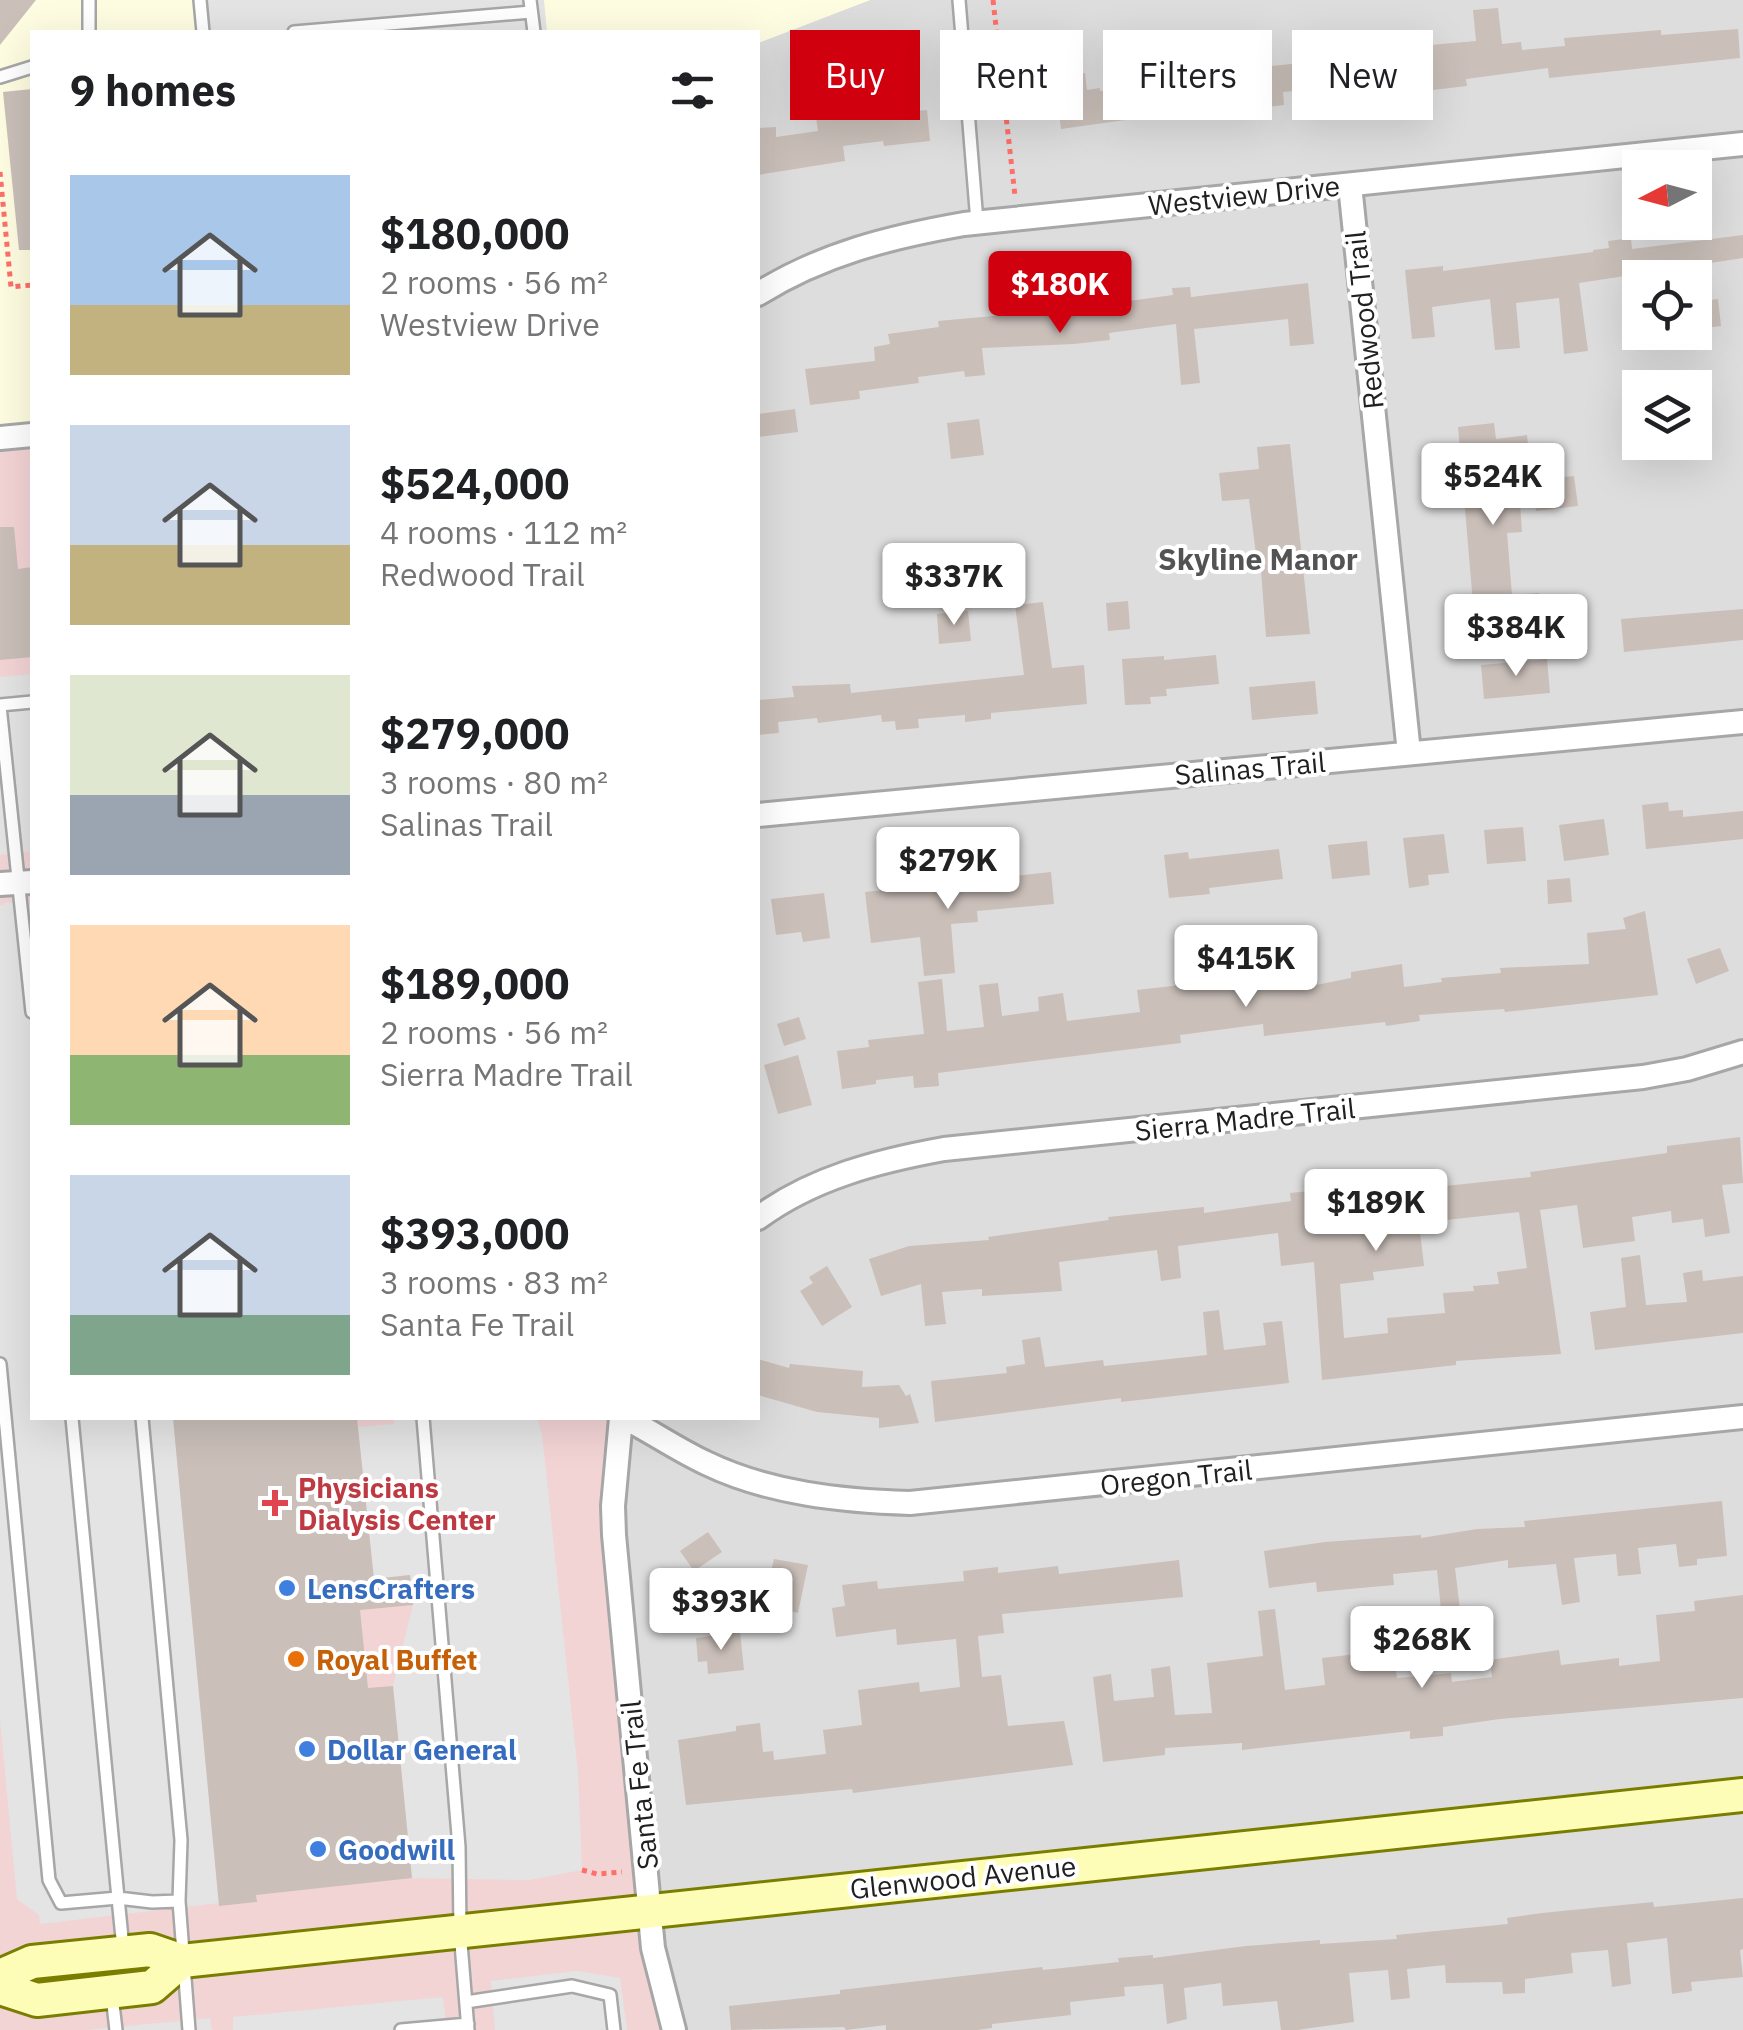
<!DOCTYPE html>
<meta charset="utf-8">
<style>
body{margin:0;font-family:"IBM Plex Sans",sans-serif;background:#f2f2f2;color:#202124;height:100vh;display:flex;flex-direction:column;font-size:38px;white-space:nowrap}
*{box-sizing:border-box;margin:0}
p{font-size:32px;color:#757577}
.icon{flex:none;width:55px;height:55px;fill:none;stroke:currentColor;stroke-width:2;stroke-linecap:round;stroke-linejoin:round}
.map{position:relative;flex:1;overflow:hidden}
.side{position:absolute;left:30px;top:30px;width:730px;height:1390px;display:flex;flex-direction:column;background:#fff;border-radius:0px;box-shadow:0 10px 40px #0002}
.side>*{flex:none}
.guide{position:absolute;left:790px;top:30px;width:802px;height:90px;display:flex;gap:20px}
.needle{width:65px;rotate:264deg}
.tools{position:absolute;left:1622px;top:150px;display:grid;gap:20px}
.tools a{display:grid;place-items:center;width:90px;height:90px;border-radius:0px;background:#fff;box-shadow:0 10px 40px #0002;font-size:50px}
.price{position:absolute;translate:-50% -85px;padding:0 22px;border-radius:10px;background:#fff;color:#222;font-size:32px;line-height:65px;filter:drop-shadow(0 2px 5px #0008)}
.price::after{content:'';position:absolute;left:50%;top:60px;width:30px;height:22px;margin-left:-15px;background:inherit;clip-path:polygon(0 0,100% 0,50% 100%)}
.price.selected{background:#d0000e;color:#fff}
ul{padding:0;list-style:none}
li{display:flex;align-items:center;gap:30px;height:250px;padding:0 40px}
li span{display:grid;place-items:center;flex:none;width:280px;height:200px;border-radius:0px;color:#555}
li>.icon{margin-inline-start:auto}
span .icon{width:120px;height:120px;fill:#fffc;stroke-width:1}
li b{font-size:42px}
h2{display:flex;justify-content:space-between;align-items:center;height:120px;padding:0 40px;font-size:42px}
.chip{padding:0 35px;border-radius:0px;background:#fff;box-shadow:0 10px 40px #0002;font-size:35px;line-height:90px}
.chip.selected{background:#d0000e;color:#fff}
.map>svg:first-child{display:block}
.residential{fill:#dedddd;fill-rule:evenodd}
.commercial{fill:#f3d4d5}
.education{fill:#fffde1}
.parking{fill:#e4e4e4}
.building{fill:#cabfb9;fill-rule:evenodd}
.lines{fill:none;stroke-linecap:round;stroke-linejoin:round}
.lane-casing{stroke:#a7a7a7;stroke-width:16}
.street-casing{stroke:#a7a7a7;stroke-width:28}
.secondary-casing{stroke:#797e00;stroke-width:38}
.path{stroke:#ff6f69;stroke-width:5;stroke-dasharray:5 5;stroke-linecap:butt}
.lane{stroke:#fff;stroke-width:11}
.street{stroke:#fff;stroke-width:22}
.secondary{stroke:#fefdb7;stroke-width:32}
.health-dot{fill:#e0444e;stroke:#fff;stroke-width:4}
.shop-dot{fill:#3f7fe0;stroke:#fff;stroke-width:4}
.food-dot{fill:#e8710a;stroke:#fff;stroke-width:4}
.labels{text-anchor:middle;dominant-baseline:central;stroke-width:8;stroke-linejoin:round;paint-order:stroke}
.street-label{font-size:28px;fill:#202020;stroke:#fff}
.health-label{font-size:28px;font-weight:bold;fill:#be3a42;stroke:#fff;text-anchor:start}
.shop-label{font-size:28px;font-weight:bold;fill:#366cbe;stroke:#fff;text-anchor:start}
.food-label{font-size:28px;font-weight:bold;fill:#c56008;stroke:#fff;text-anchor:start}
.neighbourhood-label{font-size:30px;font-weight:bold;fill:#535353;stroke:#fff}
</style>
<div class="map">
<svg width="1743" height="2030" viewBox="0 0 1743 2030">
<rect width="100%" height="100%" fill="#f1ede6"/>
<!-- residential -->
<path class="residential" d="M 870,0 L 1743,0 L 1743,2030 L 674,2030 L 657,1969 L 614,1535 L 621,1418 L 758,1418 L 758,43 ZM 1640,168 L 1695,168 L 1695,222 L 1640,222 ZM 1640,278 L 1695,278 L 1695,332 L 1640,332 ZM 1640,388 L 1695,388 L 1695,442 L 1640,442 Z"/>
<!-- commercial -->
<path class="commercial" d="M 32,435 L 32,1418 L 621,1418 L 613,1506 L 648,1878 L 674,2030 L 0,2030 L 0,438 Z"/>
<!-- education -->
<path class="education" d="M 0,0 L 870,0 L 758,43 L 758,32 L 32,32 L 32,435 L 0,438 Z"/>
<!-- parking -->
<path class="parking" d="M 199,0 L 544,0 L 547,32 L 202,32 Z
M 32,674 L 32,851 L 0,855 L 0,677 Z
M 7,902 L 32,906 L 32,1418 L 173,1418 L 219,1903 L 40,1924 L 39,1915 L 17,1899 L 0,1719 L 0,906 Z
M 394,1418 L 537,1418 L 542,1434 L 578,1773 L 582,1870 L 529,1880 L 412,1878 L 393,1686 L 413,1605 L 409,1575 L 373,1579 L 358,1427 L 394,1424 Z
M 577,1971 L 620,1978 L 627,2030 L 495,2030 L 491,1981 Z
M 443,1997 L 446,2026 L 417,2030 L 233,2030 L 233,2017 Z
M 210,2018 L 212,2030 L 87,2030 Z"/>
<!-- building -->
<path class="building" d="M 0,0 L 36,0 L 0,45 Z
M 1498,8 L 1502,44 L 1521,42 L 1522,50 L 1565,46 L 1564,38 L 1661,30 L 1661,35 L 1738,29 L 1740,58 L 1549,78 L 1548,68 L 1466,79 L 1467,86 L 1348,100 L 1343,59 L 1407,52 L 1407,47 L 1476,41 L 1473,10 Z
M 1302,63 L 1304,90 L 1283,92 L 1284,105 L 1198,115 L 1197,110 L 1061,129 L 1057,96 L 1068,95 L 1065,76 L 1085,73 L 1087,90 L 1100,88 L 1100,91 L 1166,83 L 1166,86 L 1261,77 L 1260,67 Z
M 32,89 L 32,250 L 19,250 L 3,92 Z
M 835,108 L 836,116 L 854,114 L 854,117 L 927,110 L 930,141 L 884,146 L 883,141 L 843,146 L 845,161 L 758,175 L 758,128 L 776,127 L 776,137 L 818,131 L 815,110 Z
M 1743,235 L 1743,258 L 1579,283 L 1588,351 L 1564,354 L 1559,298 L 1516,303 L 1520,348 L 1495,350 L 1490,299 L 1432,307 L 1435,337 L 1412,339 L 1405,270 L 1443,266 L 1443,271 L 1593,252 L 1593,250 L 1609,248 L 1608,241 L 1631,238 L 1632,249 Z
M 1308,283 L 1314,344 L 1290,346 L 1288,319 L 1194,329 L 1200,383 L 1181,385 L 1176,324 L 1109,333 L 1110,340 L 1074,344 L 982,348 L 985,375 L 965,377 L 964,371 L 918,377 L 919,383 L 859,391 L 860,399 L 810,405 L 805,369 L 875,361 L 874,347 L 890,344 L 888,334 L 939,327 L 938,321 L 1070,309 L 1173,295 L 1172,288 L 1190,287 L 1191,297 Z
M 1718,299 L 1721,326 L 1698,329 L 1695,302 Z
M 795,409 L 798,432 L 758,437 L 758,414 Z
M 979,419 L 984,455 L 951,459 L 947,423 Z
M 1494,423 L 1496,439 L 1527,435 L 1530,461 L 1490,465 L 1494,505 L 1520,503 L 1522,532 L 1507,533 L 1512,595 L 1539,593 L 1541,622 L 1475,627 L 1458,427 Z
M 1290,444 L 1310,634 L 1266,637 L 1261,570 L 1258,570 L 1249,499 L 1222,501 L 1219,473 L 1259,469 L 1257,447 Z
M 1574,476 L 1578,506 L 1536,511 L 1532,480 Z
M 0,527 L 14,527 L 18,569 L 32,567 L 32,657 L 0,660 Z
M 1128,601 L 1130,629 L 1108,631 L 1106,603 Z
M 1043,602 L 1052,668 L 1084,665 L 1087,704 L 991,713 L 991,719 L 965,722 L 965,715 L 918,719 L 919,728 L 896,730 L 895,721 L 882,722 L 881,715 L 818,723 L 817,718 L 778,722 L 779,733 L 758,735 L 758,700 L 794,697 L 792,686 L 850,684 L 851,693 L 1024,675 L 1015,605 Z
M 1743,609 L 1743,640 L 1624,652 L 1621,619 Z
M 968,611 L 971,641 L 939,644 L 937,614 Z
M 1216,655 L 1219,684 L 1166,689 L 1167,696 L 1150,697 L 1151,704 L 1125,705 L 1122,659 L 1164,656 L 1164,660 Z
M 1547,659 L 1550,693 L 1484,699 L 1481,665 Z
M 1315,681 L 1318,714 L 1252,720 L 1249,687 Z
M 1668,802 L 1669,811 L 1683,810 L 1683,817 L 1743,811 L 1743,839 L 1646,849 L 1642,805 Z
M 1604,819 L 1609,855 L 1564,861 L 1559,825 Z
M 1523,827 L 1526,861 L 1487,864 L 1484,830 Z
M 1444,834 L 1449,873 L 1428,875 L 1429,885 L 1409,888 L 1403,838 Z
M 1367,841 L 1370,875 L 1332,879 L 1328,845 Z
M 1279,849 L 1283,879 L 1209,888 L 1210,894 L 1169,898 L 1164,855 L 1188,852 L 1189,859 Z
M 1051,872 L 1054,904 L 977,911 L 978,922 L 951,924 L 955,973 L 924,976 L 920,937 L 871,943 L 865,892 Z
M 1570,878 L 1572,902 L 1548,904 L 1547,880 Z
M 824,893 L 830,938 L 803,942 L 801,932 L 776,935 L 771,899 Z
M 1645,911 L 1658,995 L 1505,1012 L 1504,1009 L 1419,1015 L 1420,1021 L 1386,1026 L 1385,1022 L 1264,1036 L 1263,1024 L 1180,1035 L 1181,1043 L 938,1073 L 939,1086 L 914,1088 L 913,1076 L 876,1080 L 876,1084 L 842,1089 L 837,1051 L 869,1047 L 868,1040 L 924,1034 L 918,982 L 942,979 L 947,1031 L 984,1027 L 979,985 L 998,983 L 1002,1016 L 1039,1011 L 1038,997 L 1063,993 L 1067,1021 L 1140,1012 L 1137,990 L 1267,975 L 1267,968 L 1308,964 L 1311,986 L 1351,978 L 1351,972 L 1402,964 L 1404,987 L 1442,982 L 1441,978 L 1501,973 L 1500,968 L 1589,964 L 1587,933 L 1626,929 L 1623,918 Z
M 1720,948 L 1729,971 L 1696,984 L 1687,959 Z
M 799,1017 L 806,1039 L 784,1046 L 777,1024 Z
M 798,1055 L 812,1105 L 778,1114 L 764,1065 Z
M 1740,1137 L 1743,1183 L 1722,1185 L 1730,1233 L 1705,1237 L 1703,1219 L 1672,1223 L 1671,1211 L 1632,1217 L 1635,1241 L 1583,1248 L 1577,1205 L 1540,1210 L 1561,1354 L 1456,1361 L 1456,1365 L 1322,1380 L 1314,1262 L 1281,1266 L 1278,1233 L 1178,1246 L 1181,1278 L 1161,1281 L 1157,1250 L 1059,1262 L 1062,1291 L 982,1296 L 982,1289 L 942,1292 L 946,1324 L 925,1326 L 921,1284 L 881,1296 L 869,1259 L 909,1246 L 989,1240 L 988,1237 L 1109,1220 L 1108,1217 L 1204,1207 L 1204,1213 L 1291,1201 L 1290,1193 L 1350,1187 L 1350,1184 L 1366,1183 L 1365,1176 L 1386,1174 L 1387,1188 L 1445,1186 L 1531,1177 L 1530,1172 L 1667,1153 L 1667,1146 ZM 1519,1212 L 1527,1268 L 1497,1272 L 1499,1284 L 1473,1286 L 1474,1291 L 1443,1293 L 1445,1313 L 1387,1318 L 1388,1333 L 1344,1338 L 1340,1284 L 1374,1280 L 1373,1272 L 1424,1266 L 1419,1223 Z
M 1640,1255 L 1646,1305 L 1687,1302 L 1683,1273 L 1702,1270 L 1703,1281 L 1743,1276 L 1743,1333 L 1595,1350 L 1590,1312 L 1626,1307 L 1621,1258 Z
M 827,1266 L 852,1307 L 822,1326 L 800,1291 L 813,1283 L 809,1277 Z
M 1219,1310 L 1224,1350 L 1266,1345 L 1263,1323 L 1282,1321 L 1289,1383 L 1121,1402 L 1121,1398 L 935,1422 L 931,1381 L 1007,1373 L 1006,1367 L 1025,1364 L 1022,1340 L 1040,1337 L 1045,1367 L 1103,1360 L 1104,1366 L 1207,1355 L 1203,1312 Z
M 758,1359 L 789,1368 L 790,1364 L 863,1371 L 862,1387 L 899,1385 L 906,1396 L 910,1394 L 919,1423 L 879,1428 L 879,1418 L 817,1412 L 758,1395 Z
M 173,1418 L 357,1418 L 374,1579 L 410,1575 L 413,1605 L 360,1610 L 368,1688 L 393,1686 L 412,1878 L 256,1895 L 257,1902 L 219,1906 Z
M 1722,1501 L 1727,1556 L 1697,1559 L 1697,1565 L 1679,1567 L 1676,1544 L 1638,1548 L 1641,1574 L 1618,1576 L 1616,1554 L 1574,1558 L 1580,1602 L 1562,1605 L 1556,1564 L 1508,1568 L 1508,1560 L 1455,1568 L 1461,1618 L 1442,1620 L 1437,1570 L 1393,1574 L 1394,1585 L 1317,1592 L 1316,1582 L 1269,1588 L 1264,1551 L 1325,1542 L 1421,1535 L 1421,1538 L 1477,1529 L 1525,1527 L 1524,1521 Z
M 708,1532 L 722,1552 L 694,1571 L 680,1551 Z
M 774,1559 L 808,1565 L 798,1613 L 790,1611 L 787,1623 L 750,1615 L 755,1584 L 767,1587 Z
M 1179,1560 L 1183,1597 L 1002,1614 L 1004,1633 L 978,1636 L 982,1677 L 1001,1675 L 1008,1726 L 1064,1721 L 1073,1765 L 853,1793 L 852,1789 L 686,1805 L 678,1740 L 736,1731 L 736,1726 L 760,1723 L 763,1752 L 773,1751 L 774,1760 L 826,1754 L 823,1730 L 862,1725 L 858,1690 L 919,1682 L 920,1692 L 960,1687 L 956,1639 L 897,1645 L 896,1629 L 836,1637 L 832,1608 L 845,1606 L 842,1585 L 877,1581 L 878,1589 L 964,1581 L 963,1571 L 998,1567 L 998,1573 L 1058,1566 L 1059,1574 Z
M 1743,1595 L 1743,1698 L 1500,1719 L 1443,1727 L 1443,1736 L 1410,1739 L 1410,1731 L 1242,1750 L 1242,1743 L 1165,1748 L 1165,1755 L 1103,1762 L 1093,1677 L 1111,1674 L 1114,1701 L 1154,1697 L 1151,1669 L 1170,1666 L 1175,1715 L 1212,1713 L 1207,1663 L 1263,1656 L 1258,1611 L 1275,1609 L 1285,1690 L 1325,1685 L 1322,1658 L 1393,1650 L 1397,1678 L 1451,1673 L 1452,1682 L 1492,1677 L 1490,1660 L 1559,1650 L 1561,1665 L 1619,1658 L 1619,1666 L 1660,1661 L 1656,1615 L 1695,1611 L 1694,1601 Z
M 740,1632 L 744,1670 L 708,1674 L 707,1661 L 698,1662 L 696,1638 Z
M 1743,1898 L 1743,1949 L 1740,1950 L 1743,1977 L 1691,1982 L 1692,1991 L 1672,1994 L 1667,1938 L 1627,1943 L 1631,1984 L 1612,1987 L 1608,1950 L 1571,1953 L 1573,1973 L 1525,1979 L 1525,1993 L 1503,1994 L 1502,1982 L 1446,1983 L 1445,1965 L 1407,1969 L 1410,1998 L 1391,2000 L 1388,1970 L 1349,1973 L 1354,2022 L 1297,2030 L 1281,2030 L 1277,2001 L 1223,2006 L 1221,1983 L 1184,1988 L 1187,2019 L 1167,2024 L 1163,1984 L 1124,1987 L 1125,1996 L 1070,2002 L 1071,2015 L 992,2024 L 992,2028 L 977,2030 L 886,2030 L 886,2025 L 846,2030 L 844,2027 L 731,2030 L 729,2006 L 840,1994 L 840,1990 L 1042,1967 L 1043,1970 L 1119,1962 L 1118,1958 L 1153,1955 L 1153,1958 L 1246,1946 L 1320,1940 L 1320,1944 L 1397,1939 L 1396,1935 L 1508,1924 L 1507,1918 L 1542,1913 L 1653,1902 L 1654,1907 Z"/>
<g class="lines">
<!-- lane casing -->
<g class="lane-casing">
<path id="lane" d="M 200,0 L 203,32
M 530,0 L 534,32
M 959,0 L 977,222
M 89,32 L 89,0
M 294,32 L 531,12
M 0,77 L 32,67
M 0,705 L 32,702
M 0,706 L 32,1012
M 0,1364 L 49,1880 L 61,1903 L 118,1898 L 123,1948
M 72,1418 L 118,1898 L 152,1902 L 179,1901
M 142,1418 L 181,1840 L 179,1901 L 189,2030
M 423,1418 L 459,1847 L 460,1931 L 468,2030
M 112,1996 L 116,2030
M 466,2002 L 572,1986 L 610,1995 L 614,2030
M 401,2030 L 468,2024"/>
</g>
<!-- street casing -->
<g class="street-casing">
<path id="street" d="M 1350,185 L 1409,753
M 758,294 C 822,254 890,237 964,224 L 1743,144
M 0,438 L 32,435
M 758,815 L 1743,722
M 0,884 L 32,882
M 758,1218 C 812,1178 878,1161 944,1149 L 1643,1077 L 1687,1069 L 1743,1052
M 621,1418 L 613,1506 L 614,1535 L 653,1948 L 674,2030
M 625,1418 C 652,1432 678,1450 706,1463 C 768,1493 841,1501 910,1503 L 1743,1417"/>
</g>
<!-- secondary casing -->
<g class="secondary-casing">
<path id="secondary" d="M 0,1976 L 32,1962 L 150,1950 L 182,1961 L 1743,1795
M 0,1988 L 37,2000 L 152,1987 L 182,1961"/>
</g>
<!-- path -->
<path class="path" d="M 993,0 L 1015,196
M 0,172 L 11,287 L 32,285
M 582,1870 L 597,1874 L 622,1872"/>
<!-- lane -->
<use href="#lane" class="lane"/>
<!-- street -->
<use href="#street" class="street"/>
<!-- secondary -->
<use href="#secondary" class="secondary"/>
</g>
<!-- markers -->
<path class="health-dot" d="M270 1488h10v10h10v10h-10v10h-10v-10h-10v-10h10z"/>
<g class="shop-dot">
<circle cx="287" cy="1588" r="10"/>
<circle cx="307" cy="1749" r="10"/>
<circle cx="318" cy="1849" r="10"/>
</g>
<circle class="food-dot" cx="296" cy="1659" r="10"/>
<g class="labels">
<!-- street labels -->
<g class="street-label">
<text transform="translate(1244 195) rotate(-6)">Westview Drive</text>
<text transform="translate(1364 320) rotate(-96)">Redwood Trail</text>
<text transform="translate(1250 768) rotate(-5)">Salinas Trail</text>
<text transform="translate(1245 1119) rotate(-6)">Sierra Madre Trail</text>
<text transform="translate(1176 1477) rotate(-6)">Oregon Trail</text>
<text transform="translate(639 1785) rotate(-96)">Santa Fe Trail</text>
<text transform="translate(963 1877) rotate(-6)">Glenwood Avenue</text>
</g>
<!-- health labels -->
<g class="health-label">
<text x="298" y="1487">Physicians<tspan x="298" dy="32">Dialysis Center</tspan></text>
</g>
<!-- shop labels -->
<g class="shop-label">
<text x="307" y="1588">LensCrafters</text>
<text x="327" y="1749">Dollar General</text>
<text x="338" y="1849">Goodwill</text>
</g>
<!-- food labels -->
<g class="food-label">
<text x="316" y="1659">Royal Buffet</text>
</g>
<!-- neighbourhood labels -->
<g class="neighbourhood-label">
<text x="1258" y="558">Skyline Manor</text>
</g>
</g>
</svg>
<div class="tools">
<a><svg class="needle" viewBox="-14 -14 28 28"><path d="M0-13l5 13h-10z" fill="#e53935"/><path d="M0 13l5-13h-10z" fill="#757577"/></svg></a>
<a><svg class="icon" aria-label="locate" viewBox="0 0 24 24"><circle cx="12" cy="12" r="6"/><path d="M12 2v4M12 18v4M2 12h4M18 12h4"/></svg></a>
<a><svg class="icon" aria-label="layers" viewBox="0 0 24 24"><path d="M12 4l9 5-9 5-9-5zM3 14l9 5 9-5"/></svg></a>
</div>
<b class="price selected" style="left:1060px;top:336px">$180K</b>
<b class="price" style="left:1493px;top:528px">$524K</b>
<b class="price" style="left:954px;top:628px">$337K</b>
<b class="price" style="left:1516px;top:679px">$384K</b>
<b class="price" style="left:948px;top:912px">$279K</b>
<b class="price" style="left:1246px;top:1010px">$415K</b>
<b class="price" style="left:1376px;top:1254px">$189K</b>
<b class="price" style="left:721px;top:1653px">$393K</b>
<b class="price" style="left:1422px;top:1691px">$268K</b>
<div class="guide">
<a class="chip selected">Buy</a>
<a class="chip">Rent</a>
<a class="chip">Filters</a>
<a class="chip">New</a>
</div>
<section class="side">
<h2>9 homes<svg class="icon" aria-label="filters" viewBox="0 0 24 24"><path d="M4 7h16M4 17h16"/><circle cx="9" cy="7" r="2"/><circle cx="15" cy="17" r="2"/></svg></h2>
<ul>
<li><span style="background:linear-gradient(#a9c7e8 65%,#c2b280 0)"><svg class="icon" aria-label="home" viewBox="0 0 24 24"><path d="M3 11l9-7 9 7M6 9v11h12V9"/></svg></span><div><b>$180,000</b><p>2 rooms · 56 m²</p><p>Westview Drive</p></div></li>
<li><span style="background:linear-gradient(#c9d6e8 60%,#c2b280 0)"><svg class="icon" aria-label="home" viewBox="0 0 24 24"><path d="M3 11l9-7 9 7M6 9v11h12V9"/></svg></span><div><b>$524,000</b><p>4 rooms · 112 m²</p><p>Redwood Trail</p></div></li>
<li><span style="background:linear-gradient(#dfe7d0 60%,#9aa5b1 0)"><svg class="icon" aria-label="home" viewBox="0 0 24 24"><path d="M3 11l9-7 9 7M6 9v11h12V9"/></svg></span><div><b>$279,000</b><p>3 rooms · 80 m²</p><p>Salinas Trail</p></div></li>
<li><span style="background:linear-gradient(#ffd9b3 65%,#8fb573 0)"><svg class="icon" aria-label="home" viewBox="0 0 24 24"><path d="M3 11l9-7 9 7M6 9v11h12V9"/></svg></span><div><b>$189,000</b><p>2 rooms · 56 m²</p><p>Sierra Madre Trail</p></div></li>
<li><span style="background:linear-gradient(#c9d6e8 70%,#7fa58c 0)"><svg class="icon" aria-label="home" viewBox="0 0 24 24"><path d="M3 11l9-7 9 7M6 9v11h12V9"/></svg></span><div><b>$393,000</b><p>3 rooms · 83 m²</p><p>Santa Fe Trail</p></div></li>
</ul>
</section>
</div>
